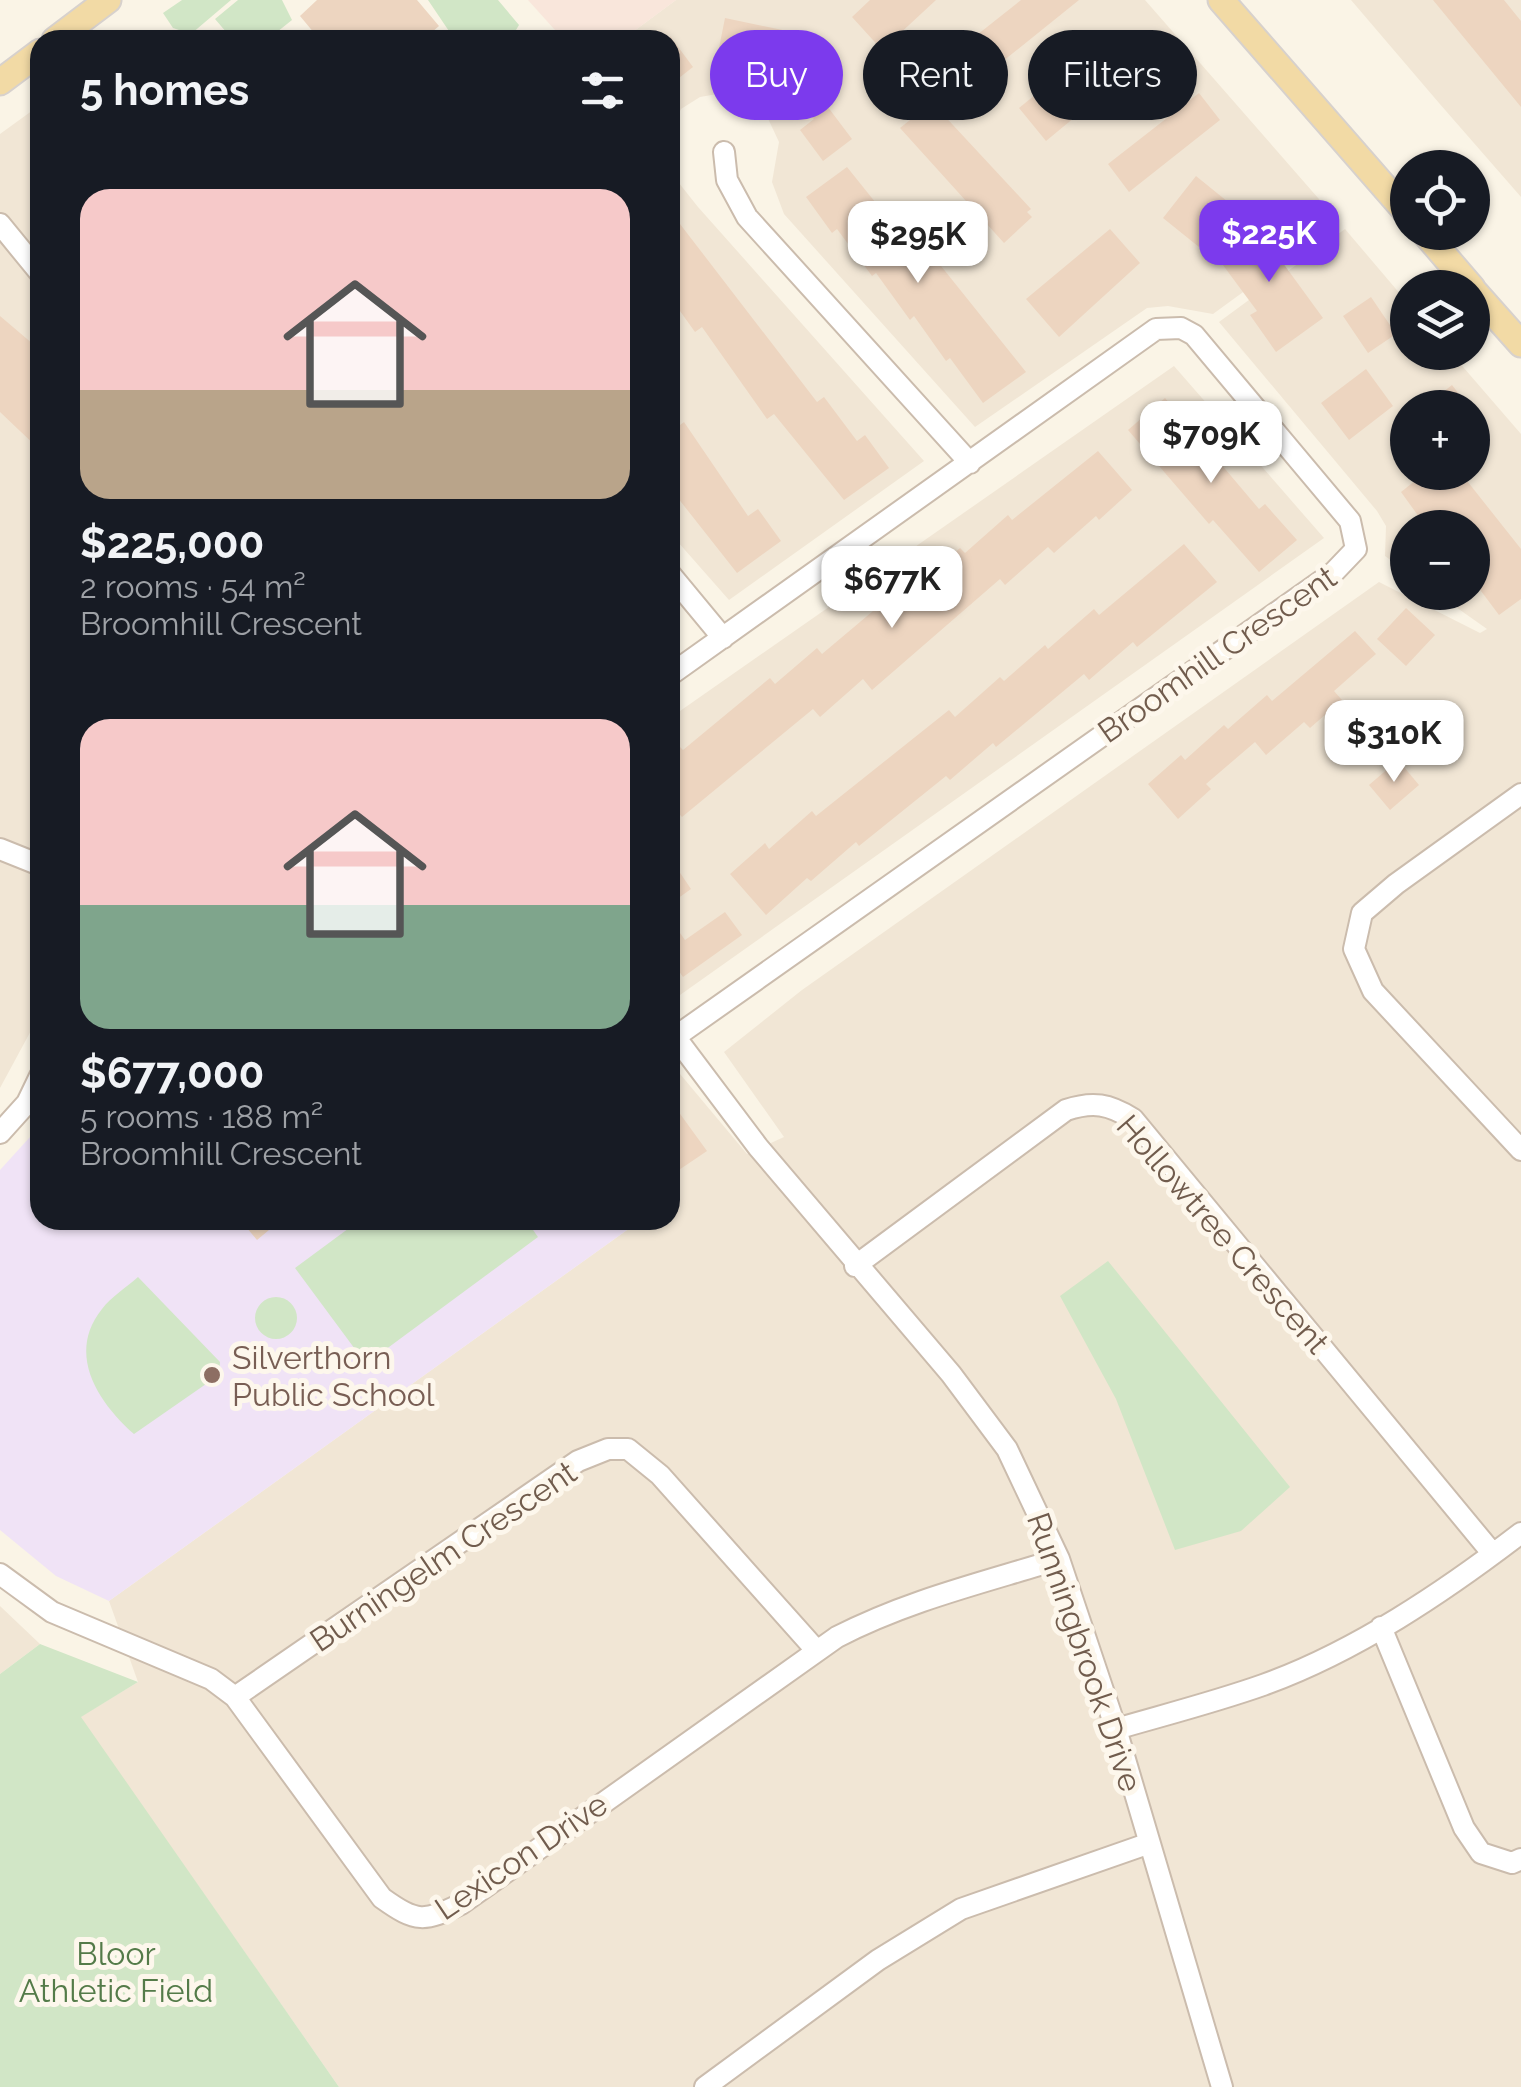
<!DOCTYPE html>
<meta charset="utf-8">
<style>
body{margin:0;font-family:Raleway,sans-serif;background:#20242c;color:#f1f3f6;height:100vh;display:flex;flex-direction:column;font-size:38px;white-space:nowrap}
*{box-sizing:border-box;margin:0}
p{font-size:32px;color:#9ea1a6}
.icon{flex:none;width:55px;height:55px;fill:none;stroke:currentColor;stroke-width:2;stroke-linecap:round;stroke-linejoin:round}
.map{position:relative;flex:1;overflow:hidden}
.sheet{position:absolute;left:30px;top:30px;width:650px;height:1200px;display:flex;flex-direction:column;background:#171b24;border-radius:30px;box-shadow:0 2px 8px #0004}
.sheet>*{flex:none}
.hud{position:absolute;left:710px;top:30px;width:660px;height:90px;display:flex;gap:20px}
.tools{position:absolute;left:1390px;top:150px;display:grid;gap:20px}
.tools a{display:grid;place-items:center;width:100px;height:100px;border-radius:50%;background:#171b24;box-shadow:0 2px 8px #0004;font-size:50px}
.price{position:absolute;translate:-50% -85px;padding:0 22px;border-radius:20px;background:#fff;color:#222;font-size:32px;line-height:65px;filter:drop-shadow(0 2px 5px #0008)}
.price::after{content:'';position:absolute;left:50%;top:60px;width:30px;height:22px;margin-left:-15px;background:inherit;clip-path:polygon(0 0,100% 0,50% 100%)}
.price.on{background:#7c3aed;color:#fff}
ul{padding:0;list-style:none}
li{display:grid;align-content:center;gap:20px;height:530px;padding:0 50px}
li span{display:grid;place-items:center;height:310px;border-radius:30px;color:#555}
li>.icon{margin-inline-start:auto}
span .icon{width:180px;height:180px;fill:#fffc;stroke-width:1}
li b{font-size:42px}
h2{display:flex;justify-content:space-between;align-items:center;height:120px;padding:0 50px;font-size:42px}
.chip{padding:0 35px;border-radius:45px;background:#171b24;box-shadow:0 2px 8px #0004;font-size:35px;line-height:90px}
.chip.on{background:#7c3aed;color:#fff}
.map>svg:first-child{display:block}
.residential{fill:#f1e6d5;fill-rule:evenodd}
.commercial{fill:#f9e6db}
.education{fill:#f0e3f6}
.green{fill:#d1e6c6}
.building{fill:#edd5c0}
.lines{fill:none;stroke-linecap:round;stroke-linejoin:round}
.minor-casing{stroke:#cbbcad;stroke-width:24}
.major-casing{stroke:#d7d1cd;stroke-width:29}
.minor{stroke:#fff;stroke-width:20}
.major{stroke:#f2daa5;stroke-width:25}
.education-dot{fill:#8d6e63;stroke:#fdf7ec;stroke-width:4}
.labels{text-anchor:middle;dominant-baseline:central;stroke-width:10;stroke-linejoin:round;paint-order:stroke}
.street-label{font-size:32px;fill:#715c4d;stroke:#fdf7ec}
.education-label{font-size:32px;fill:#785e54;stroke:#fdf7ec;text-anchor:start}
.park-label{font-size:32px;fill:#547b49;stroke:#fdf7ec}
</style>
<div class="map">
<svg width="1521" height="2087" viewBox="0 0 1521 2087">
<rect width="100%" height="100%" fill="#faf4e6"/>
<!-- residential -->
<path class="residential" d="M 676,0 L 1145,0 L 1339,222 L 1213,314 L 1168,306 L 1147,308 L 975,427 L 784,214 L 772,182 L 779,142 L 764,110 L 746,98 L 723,93 L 700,97 L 681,109 L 670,130 L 670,40 L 622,40 Z
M 1351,0 L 1521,0 L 1521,197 L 1439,103 Z
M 40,105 L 40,1014 L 0,1088 L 0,134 Z
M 670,163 L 675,178 L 698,207 L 924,461 L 729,600 L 670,533 Z
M 1345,229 L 1407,302 L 1408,352 L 1451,353 L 1521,434 L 1521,2087 L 339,2087 L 80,1717 L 138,1682 L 109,1601 L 641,1220 L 670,1220 L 670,1062 L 747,1154 L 784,1137 L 724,1052 L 802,990 L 1379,582 L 1480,633 L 1487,629 L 1436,593 L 1472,592 L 1472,528 L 1408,528 L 1407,572 L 1385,556 L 1386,526 L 1377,511 L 1219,322 ZM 1408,408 L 1472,408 L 1472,472 L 1408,472 Z
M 1174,366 L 1324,538 L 680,995 L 670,984 L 670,718 Z
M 0,1606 L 40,1644 L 0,1674 Z"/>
<!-- commercial -->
<path class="commercial" d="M 528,0 L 676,0 L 622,40 L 564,40 Z"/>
<!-- education -->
<path class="education" d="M 40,1126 L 40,1220 L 641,1220 L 109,1601 L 56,1576 L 0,1530 L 0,1170 Z"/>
<!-- green -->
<path class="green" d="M 182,0 L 231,0 L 191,34 L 173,28 L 163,13 Z
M 238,0 L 282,0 L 292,20 L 267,40 L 260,40 L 252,31 L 241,40 L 233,40 L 215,19 Z
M 428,0 L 498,0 L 519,25 L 510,40 L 455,40 Z
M 360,1220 L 526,1220 L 538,1237 L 366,1364 L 295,1268 Z
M 1108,1261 L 1290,1487 L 1241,1531 L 1175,1550 L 1116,1399 L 1060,1296 Z
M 138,1277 L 220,1362 L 219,1375 L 134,1434 C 98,1402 66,1354 102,1309 C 111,1297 127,1287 138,1277 Z
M255 1318a21 21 0 1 1 42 0a21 21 0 1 1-42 0Z
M 40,1644 L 138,1682 L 81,1717 L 339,2087 L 0,2087 L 0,1674 Z"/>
<!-- building -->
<path class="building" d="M 317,0 L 417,0 L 439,26 L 423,40 L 320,40 L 300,16 Z
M 870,0 L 936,0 L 882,50 L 852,17 Z
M 1021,0 L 1079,0 L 987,74 L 963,46 Z
M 1433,0 L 1504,0 L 1521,21 L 1521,107 Z
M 725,18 L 797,33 L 793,49 L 761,40 L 754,71 L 716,63 Z
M 670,36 L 693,67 L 670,85 Z
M 1105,38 L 1132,70 L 1046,141 L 1019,108 Z
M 800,54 L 826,76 L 815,90 L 852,139 L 823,161 L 800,130 L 814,119 L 774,85 Z
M 915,76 L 930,92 L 926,96 L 1031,209 L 1027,212 L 1032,217 L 1004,243 L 900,128 L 910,120 L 891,99 Z
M 1199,93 L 1220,120 L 1129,192 L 1108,164 Z
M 847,167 L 920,258 L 929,251 L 1026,372 L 983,403 L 950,358 L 946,361 L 914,316 L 910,320 L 876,273 L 872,276 L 837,229 L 832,233 L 806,197 Z
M 1196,176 L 1233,206 L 1199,247 L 1163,218 Z
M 670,211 L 817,402 L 824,397 L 857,441 L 865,435 L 889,468 L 844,500 L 774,414 L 767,419 L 702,327 L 695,332 L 670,297 Z
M 1261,218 L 1287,254 L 1280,259 L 1323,318 L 1276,352 L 1250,315 L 1257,311 L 1214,253 Z
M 1110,229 L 1140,263 L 1059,337 L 1026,299 Z
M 1371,297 L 1396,334 L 1368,353 L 1343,316 Z
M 0,316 L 40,350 L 40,450 L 0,412 Z
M 1366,369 L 1393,406 L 1349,440 L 1321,403 Z
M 1452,385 L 1470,408 L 1423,408 Z
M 1165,398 L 1259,509 L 1265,504 L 1297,540 L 1259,572 L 1213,520 L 1209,524 L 1128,430 Z
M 684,422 L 748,516 L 758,509 L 781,541 L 737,573 L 670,488 L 670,433 Z
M 1098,451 L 1132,490 L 1099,520 L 1096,516 L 1054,553 L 1048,547 L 1005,585 L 1000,579 L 872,690 L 863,679 L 820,717 L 813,709 L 682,817 L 670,804 L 670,756 L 680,747 L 683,750 L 770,678 L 775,684 L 817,648 L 822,654 L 911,579 L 917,586 L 960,548 L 965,553 L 1008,515 L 1012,520 Z
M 1426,472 L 1460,472 L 1521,549 L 1521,599 L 1499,615 L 1472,579 L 1472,528 L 1427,528 L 1401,492 Z
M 1184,544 L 1217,582 L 1137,647 L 1133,642 L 1089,680 L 1084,674 L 996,747 L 993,743 L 950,780 L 946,776 L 859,846 L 856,842 L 811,881 L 807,878 L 766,915 L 730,874 L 765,843 L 769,849 L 812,811 L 816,816 L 949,710 L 955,717 L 1000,677 L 1004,681 L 1045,645 L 1048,649 L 1094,609 L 1099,615 Z
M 1406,608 L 1435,635 L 1406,666 L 1377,639 Z
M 1355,631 L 1376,654 L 1334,691 L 1342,700 L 1310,728 L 1304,722 L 1266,755 L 1255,742 L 1206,784 L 1211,789 L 1178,819 L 1148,784 L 1181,755 L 1185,760 L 1224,725 L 1228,729 L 1267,695 L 1272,701 Z
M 1398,760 L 1419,785 L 1390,810 L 1369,785 Z
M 670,858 L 691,889 L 670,904 Z
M 725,912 L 742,935 L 683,977 L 670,958 L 670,919 L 685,940 Z
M 670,1100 L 707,1151 L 670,1176 Z
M 240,1220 L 281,1220 L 257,1240 Z"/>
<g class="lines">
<!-- minor casing -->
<g class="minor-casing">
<path id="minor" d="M 724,152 L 727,180 L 747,217 L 970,463
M 0,224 L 40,273
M 670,574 L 723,638
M 670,675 L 1156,329 L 1181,328 L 1194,335 L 1350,521 L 1356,549 L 1334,572 L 675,1037
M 1521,794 L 1396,884 L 1362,913 L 1354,949 L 1373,991 L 1521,1150
M 0,849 L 40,865
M 670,1030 L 758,1147 L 951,1374 L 1007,1449 L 1059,1559 L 1116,1729 L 1222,2087
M 0,1133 L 27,1103 L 40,1076
M 855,1266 L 1066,1110 C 1093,1101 1109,1104 1133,1119 L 1493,1554
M 0,1574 L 52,1612 L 211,1679 L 235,1697 L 382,1898 C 417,1923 424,1922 461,1904 L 837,1637 C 909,1600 982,1583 1059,1559
M 1381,1627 L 1464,1828 L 1481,1853 L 1512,1863 L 1521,1859
M 235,1697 L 578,1461 L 608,1449 L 628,1449 L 660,1475 L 816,1650
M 1116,1729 C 1164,1715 1215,1702 1263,1685 C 1355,1652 1444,1592 1521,1533
M 705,2087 L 878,1960 L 961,1909 L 1147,1844"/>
</g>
<!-- major casing -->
<g class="major-casing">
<path id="major" d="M 1221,0 L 1408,214
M 55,40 L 108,0
M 0,82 L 40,52
M 1424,232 L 1472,288
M 1472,289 L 1521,344"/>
</g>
<!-- minor -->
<use href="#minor" class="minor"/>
<!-- major -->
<use href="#major" class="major"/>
</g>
<!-- markers -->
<circle class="education-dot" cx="212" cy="1375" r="10"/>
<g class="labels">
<!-- street labels -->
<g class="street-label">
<text transform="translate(1217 654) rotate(-35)">Broomhill Crescent</text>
<text transform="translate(1223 1234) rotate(49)">Hollowtree Crescent</text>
<text transform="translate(443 1556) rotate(-34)">Burningelm Crescent</text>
<text transform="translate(1085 1652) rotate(71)">Runningbrook Drive</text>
<text transform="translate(521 1856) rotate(-34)">Lexicon Drive</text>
</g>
<!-- education labels -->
<g class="education-label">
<text x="232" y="1357">Silverthorn<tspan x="232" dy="37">Public School</tspan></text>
</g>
<!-- park labels -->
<g class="park-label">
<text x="116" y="1953">Bloor<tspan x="116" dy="37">Athletic Field</tspan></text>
</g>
</g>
</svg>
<div class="tools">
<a><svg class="icon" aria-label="locate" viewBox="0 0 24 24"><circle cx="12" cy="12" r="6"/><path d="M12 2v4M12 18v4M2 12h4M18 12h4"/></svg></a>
<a><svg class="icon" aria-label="layers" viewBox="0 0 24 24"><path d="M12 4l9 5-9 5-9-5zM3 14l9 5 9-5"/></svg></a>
<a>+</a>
<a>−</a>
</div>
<b class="price on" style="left:1269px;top:285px">$225K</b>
<b class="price" style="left:918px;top:286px">$295K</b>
<b class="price" style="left:1211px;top:486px">$709K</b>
<b class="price" style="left:892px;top:631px">$677K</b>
<b class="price" style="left:1394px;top:785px">$310K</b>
<div class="hud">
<a class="chip on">Buy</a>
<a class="chip">Rent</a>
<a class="chip">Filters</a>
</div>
<section class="sheet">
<h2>5 homes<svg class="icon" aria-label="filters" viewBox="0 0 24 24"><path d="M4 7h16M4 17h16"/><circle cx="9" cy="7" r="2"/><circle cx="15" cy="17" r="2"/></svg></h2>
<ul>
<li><span style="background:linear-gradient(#f6c9c9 65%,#b9a48a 0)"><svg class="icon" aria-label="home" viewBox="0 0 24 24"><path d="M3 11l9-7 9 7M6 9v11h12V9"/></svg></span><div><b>$225,000</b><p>2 rooms · 54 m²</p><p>Broomhill Crescent</p></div></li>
<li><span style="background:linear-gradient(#f6c9c9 60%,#7fa58c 0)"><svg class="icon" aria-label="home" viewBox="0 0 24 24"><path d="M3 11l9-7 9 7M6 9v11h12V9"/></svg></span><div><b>$677,000</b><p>5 rooms · 188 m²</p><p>Broomhill Crescent</p></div></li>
</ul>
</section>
</div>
